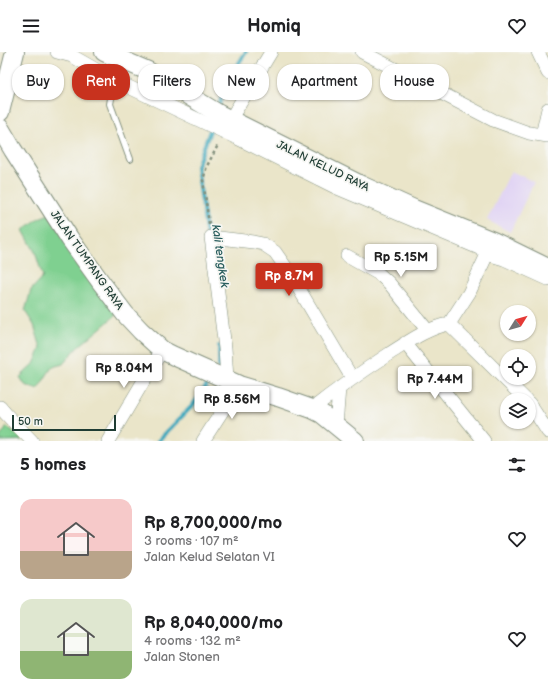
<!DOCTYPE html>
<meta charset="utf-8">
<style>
body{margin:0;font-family:"Balsamiq Sans",sans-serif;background:#f6f6f6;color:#202124;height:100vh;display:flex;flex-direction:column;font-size:15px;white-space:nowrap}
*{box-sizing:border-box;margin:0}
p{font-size:13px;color:#757577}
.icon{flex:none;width:22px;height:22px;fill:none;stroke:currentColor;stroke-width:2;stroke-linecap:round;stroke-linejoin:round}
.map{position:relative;height:389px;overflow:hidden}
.panel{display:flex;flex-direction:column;background:#fff;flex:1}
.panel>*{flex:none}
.top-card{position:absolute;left:12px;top:12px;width:524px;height:36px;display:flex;gap:8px}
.needle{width:26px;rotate:53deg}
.fabs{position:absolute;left:500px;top:253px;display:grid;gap:8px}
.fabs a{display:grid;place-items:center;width:36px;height:36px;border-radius:50%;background:#fff;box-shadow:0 1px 3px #0004;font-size:20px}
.scale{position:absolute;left:12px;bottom:10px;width:104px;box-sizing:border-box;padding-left:4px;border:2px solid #1f3d34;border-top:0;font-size:11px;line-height:14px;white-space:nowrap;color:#1f3d34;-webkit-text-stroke:3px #f6f6f2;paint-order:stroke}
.price{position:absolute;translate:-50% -34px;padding:0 9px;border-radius:4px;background:#fff;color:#222;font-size:13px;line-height:26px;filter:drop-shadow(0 1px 2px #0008)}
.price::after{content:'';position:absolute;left:50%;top:24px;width:12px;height:9px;margin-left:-6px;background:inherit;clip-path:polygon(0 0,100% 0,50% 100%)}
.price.selected{background:#c8321e;color:#fff}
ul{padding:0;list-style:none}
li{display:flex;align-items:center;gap:12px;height:100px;padding:0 20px}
li span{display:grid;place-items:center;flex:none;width:112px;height:80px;border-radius:12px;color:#555}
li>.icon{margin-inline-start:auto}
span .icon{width:48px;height:48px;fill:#fffc;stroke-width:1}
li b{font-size:17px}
h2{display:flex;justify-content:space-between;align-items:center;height:48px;padding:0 20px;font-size:17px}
.tag{padding:0 14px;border-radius:16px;background:#fff;box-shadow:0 1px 3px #0004;font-size:14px;line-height:36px}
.tag.selected{background:#c8321e;color:#fff}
header{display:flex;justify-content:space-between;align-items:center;height:52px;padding:0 20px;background:#fff;font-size:18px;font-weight:800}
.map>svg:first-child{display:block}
.built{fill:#e1d4f4}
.green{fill:#7fd090;stroke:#4f8662}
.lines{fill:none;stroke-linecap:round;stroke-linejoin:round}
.stream{stroke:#3ea9bd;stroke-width:4}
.lane-casing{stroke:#84917e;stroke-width:8}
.street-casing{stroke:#84917e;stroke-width:14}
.secondary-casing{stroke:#84917e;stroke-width:20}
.path{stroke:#84917e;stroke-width:2.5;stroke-dasharray:3 3;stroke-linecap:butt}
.lane{stroke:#fff;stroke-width:6}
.street{stroke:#fff;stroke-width:13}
.secondary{stroke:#fff;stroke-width:18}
.labels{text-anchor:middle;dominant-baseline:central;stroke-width:3.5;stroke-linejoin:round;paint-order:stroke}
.street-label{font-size:11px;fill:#1f3d34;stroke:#f6f6f2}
.water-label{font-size:12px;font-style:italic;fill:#285d5d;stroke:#f6f6f2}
</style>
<header><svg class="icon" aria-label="menu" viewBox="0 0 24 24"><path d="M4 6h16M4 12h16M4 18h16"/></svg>Homiq<svg class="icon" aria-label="heart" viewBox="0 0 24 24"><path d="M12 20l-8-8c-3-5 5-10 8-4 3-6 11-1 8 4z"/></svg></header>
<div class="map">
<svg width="548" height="389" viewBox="0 0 548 389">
<rect width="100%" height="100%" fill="#f6f6f2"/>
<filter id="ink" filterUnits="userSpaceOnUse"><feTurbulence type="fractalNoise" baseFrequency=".025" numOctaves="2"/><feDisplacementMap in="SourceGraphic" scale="8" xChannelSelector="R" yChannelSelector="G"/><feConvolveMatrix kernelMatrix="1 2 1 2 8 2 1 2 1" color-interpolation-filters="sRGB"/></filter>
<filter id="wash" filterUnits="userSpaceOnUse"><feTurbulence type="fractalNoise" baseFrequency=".012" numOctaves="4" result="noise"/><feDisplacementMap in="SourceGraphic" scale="16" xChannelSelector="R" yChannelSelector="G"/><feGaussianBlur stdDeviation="0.9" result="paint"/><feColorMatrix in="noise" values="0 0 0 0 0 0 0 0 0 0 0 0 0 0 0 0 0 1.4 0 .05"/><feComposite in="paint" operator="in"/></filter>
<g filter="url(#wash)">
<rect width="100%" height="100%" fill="#eae5c9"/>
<!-- built -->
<path class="built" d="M 511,119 L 534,130 L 510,180 L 487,168 Z"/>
<!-- green -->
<path class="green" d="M 49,162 L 116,263 L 77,296 L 63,312 L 52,315 L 38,337 L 25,333 L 20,325 L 34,312 L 41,296 L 34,273 L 25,259 L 31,238 L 43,225 L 35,200 L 23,178 L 39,166 Z
M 7,375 L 22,388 L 0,389 L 0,385 Z"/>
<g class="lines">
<!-- stream -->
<path class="stream" d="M 218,56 L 226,31 L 246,0
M 207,186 L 197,114 L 211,76
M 219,294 L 219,319
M 158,389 L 192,354 L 213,325"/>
</g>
</g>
<g filter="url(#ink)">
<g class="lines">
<!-- lane casing -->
<g class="lane-casing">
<path id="lane" d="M 118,9 L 110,52 L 130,107"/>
</g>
<!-- street casing -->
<g class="street-casing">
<path id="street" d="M 57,0 L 72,4 L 114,28 L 237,86 L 335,135 L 479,196 L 487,202 L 504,207 L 548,227
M 362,0 L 493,68 L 529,81 L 548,84
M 538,0 L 548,21
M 230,68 L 271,0
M 542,83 L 548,57
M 347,204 L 379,222 L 389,231 L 428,279
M 449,272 L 526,348
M 405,291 L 484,389
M 227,327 L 225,296 L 211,185 L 253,190 L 263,192 L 275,200 L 289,220 L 352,326
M 529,351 L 548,380
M 0,355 L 6,362 L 32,389
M 312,357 C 337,337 363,319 389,302 C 408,290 427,276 449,272 L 469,241 L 491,194
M 336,374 L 339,336
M 108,389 L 162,298
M 203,389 L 239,333"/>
</g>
<!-- secondary casing -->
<g class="secondary-casing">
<path id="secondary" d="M 104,0 L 148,19 L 219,62 L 361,133 L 414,157 L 493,189 L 548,216
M 0,60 L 15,0
M 0,76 L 13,98 L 70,187 L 100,229 L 125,262 L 141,279 L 162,298 L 174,304 L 239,333 L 278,345 L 312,357 L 322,362 L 355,389"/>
</g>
<!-- path -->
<path class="path" d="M 209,172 L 203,128 L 207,114 L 218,93"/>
<!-- lane -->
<use href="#lane" class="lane"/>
<!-- street -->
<use href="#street" class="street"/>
<!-- secondary -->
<use href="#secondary" class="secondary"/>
</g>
</g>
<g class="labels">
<!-- street labels -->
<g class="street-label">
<text transform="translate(323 114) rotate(26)">JALAN KELUD RAYA</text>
<text transform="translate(87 208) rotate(55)">JALAN TUMPANG RAYA</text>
</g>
<!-- water labels -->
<g class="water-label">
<text transform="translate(220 204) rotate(82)">kali tengkek</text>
</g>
</g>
</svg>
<div class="fabs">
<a><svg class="needle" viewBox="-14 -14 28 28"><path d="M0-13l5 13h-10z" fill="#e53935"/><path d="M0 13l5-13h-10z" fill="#757577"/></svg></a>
<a><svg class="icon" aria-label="locate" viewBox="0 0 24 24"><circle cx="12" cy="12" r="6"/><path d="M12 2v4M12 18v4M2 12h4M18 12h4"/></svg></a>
<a><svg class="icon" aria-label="layers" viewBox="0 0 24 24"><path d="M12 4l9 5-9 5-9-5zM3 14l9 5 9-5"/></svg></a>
</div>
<div class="scale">50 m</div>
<b class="price" style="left:401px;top:226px">Rp 5.15M</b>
<b class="price selected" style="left:289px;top:245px">Rp 8.7M</b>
<b class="price" style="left:124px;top:337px">Rp 8.04M</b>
<b class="price" style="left:435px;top:348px">Rp 7.44M</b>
<b class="price" style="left:232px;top:368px">Rp 8.56M</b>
<div class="top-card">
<a class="tag">Buy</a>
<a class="tag selected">Rent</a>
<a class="tag">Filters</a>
<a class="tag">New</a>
<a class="tag">Apartment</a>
<a class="tag">House</a>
</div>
</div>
<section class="panel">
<h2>5 homes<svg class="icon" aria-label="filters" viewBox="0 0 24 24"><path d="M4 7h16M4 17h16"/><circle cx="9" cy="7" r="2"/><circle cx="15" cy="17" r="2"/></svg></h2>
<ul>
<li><span style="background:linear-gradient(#f6c9c9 65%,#b9a48a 0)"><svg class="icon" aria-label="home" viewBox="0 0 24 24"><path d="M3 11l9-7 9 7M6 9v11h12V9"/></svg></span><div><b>Rp 8,700,000/mo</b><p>3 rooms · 107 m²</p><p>Jalan Kelud Selatan VI</p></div><svg class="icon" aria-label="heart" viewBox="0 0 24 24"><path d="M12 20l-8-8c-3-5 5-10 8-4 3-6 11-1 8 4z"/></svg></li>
<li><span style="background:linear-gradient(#dfe7d0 65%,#8fb573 0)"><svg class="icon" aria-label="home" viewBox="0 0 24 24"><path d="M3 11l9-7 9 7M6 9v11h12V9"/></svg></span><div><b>Rp 8,040,000/mo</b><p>4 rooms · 132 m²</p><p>Jalan Stonen</p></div><svg class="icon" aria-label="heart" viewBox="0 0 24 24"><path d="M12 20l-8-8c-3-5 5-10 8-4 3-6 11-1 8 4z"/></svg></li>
</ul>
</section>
